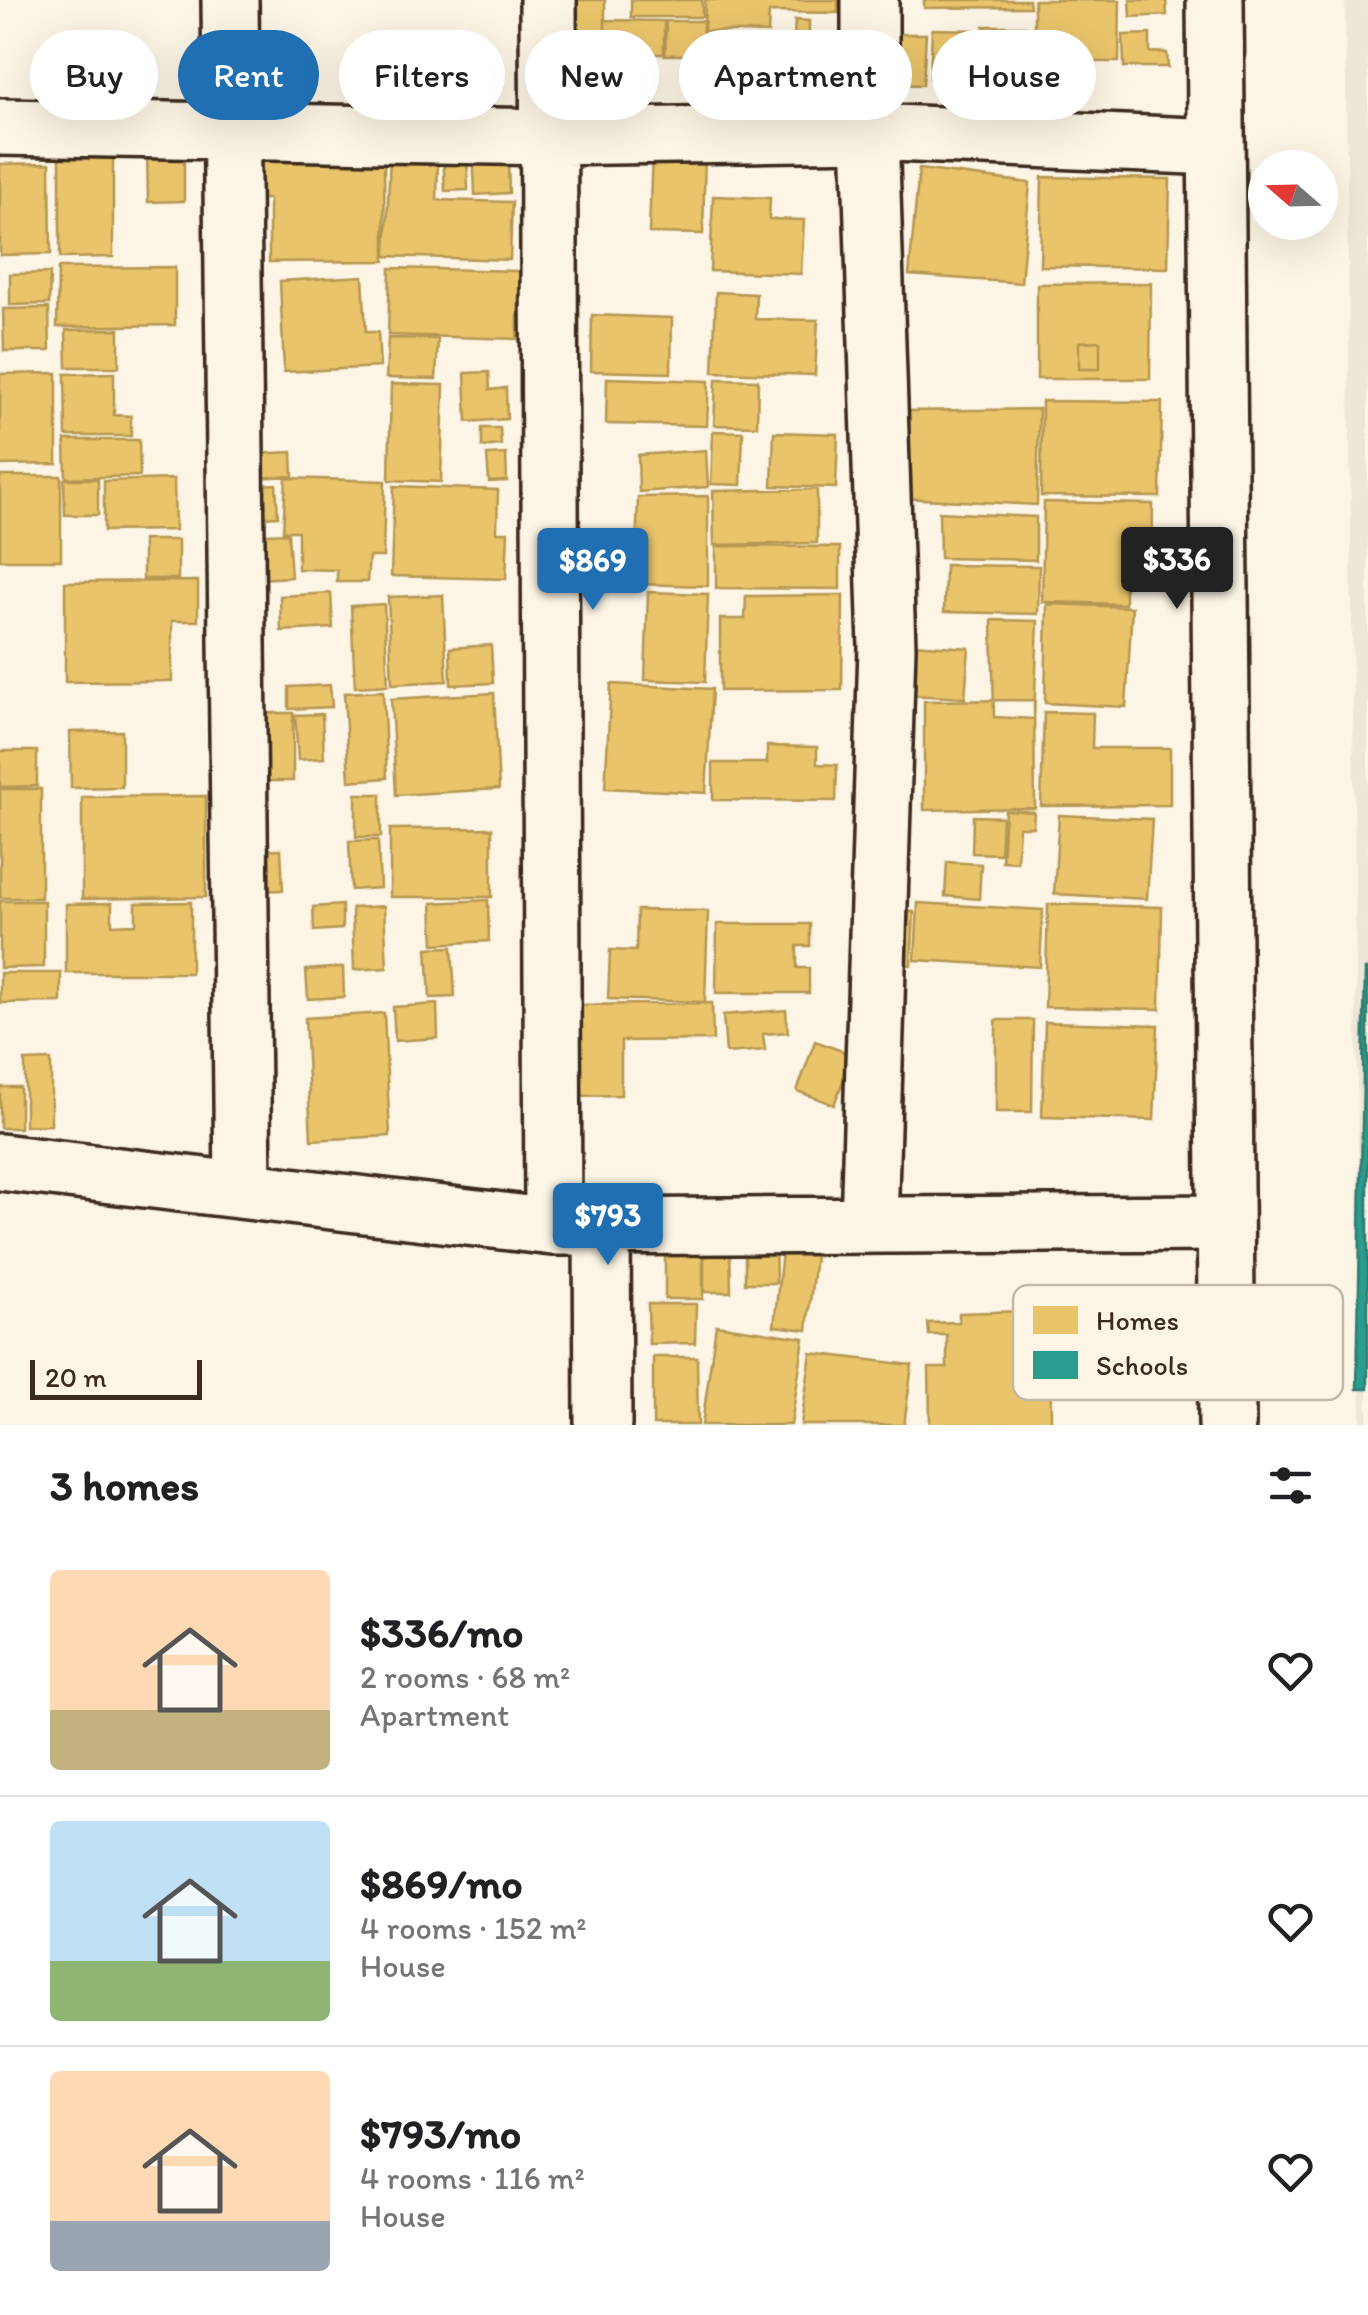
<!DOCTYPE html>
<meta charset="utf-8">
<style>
body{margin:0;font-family:Itim,sans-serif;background:#f2f2f2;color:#202124;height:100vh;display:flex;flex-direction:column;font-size:38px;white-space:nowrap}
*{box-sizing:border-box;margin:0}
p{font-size:32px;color:#757577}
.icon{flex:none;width:55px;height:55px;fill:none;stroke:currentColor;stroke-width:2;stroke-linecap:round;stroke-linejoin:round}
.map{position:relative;height:1425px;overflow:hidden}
.sheet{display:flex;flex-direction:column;background:#fff;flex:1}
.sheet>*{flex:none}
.guide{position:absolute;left:30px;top:30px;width:1310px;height:90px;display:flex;gap:20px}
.needle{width:65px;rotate:290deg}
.buttons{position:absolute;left:1248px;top:150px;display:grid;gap:20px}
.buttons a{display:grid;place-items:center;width:90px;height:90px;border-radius:50%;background:#fff;box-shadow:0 10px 40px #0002;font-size:50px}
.scale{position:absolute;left:30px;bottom:25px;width:172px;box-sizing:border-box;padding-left:10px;border:5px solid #3b2a1e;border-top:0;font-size:28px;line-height:35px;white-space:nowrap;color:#3b2a1e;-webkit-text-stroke:8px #fcf5e5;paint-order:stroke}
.price{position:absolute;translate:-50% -85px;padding:0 22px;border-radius:10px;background:#1f6fb2;color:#fff;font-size:32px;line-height:65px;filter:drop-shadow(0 2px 5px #0008)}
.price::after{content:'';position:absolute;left:50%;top:60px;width:30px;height:22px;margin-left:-15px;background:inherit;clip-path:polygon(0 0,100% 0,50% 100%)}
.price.selected{background:#222;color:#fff}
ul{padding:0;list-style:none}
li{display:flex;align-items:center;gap:30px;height:250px;padding:0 50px}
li+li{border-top:2px solid #e0e0e0}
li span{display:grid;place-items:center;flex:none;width:280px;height:200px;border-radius:10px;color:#555}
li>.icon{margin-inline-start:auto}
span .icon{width:120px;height:120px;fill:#fffc;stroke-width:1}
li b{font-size:42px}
h2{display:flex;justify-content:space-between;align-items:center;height:120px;padding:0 50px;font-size:42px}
.pill{padding:0 35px;border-radius:45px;background:#fff;box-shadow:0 10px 40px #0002;font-size:35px;line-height:90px}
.pill.selected{background:#1f6fb2;color:#fff}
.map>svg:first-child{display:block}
.built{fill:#eee6d6}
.homes{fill:#e9c46a;stroke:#b59653;stroke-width:2.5;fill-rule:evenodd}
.schools{fill:#2a9d8f;stroke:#2f7a6d;stroke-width:2.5}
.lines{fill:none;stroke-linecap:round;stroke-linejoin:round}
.minor-casing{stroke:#3b2a1e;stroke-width:62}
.minor{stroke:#fcf5e5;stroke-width:55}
.key{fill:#fcf5e5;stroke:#c2b8a9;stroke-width:2.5}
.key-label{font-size:28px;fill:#3b2a1e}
</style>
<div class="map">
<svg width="1368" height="1425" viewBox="0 0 1368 1425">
<rect width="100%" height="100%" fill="#fcf5e5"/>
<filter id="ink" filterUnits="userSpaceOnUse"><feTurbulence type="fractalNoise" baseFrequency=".01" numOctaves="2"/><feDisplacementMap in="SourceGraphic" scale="20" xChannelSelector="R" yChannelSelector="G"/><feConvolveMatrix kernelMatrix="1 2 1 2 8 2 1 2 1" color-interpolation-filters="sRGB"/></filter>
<g filter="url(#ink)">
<!-- built -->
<path class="built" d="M 1345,0 L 1368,0 L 1368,1425 L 1361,1425 Z"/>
<!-- homes -->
<path class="homes" d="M 570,0 L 605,0 L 605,44 L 569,44 Z
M 631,0 L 702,0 L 702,17 L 631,17 Z
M 705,0 L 838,0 L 838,13 L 769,12 L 768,33 L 704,31 Z
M 924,0 L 1029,0 L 1030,7 L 924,8 Z
M 1034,0 L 1120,0 L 1119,62 L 1034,62 Z
M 1130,0 L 1166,0 L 1167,15 L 1131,17 Z
M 605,20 L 664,21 L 664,54 L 605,54 Z
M 795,20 L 809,21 L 809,37 L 794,37 Z
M 666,21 L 703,21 L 702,55 L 665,55 Z
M 984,26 L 1025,26 L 1025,52 L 985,53 Z
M 932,29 L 975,30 L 974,80 L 930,79 Z
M 885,34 L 926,34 L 923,85 L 884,84 Z
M 1150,34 L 1150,52 L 1167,53 L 1168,67 L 1124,67 L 1123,35 Z
M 473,147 L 508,158 L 509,193 L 475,195 Z
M 467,149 L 468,190 L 445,191 L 443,151 Z
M 350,150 L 350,161 L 384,161 L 385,261 L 269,262 L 269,199 L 254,199 L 254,151 Z
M 147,151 L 184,151 L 184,201 L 148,202 Z
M 652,151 L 705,152 L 703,234 L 649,233 Z
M 390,153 L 438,155 L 437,200 L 512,202 L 510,260 L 386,256 Z
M 60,155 L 113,155 L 113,257 L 60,258 Z
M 50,163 L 51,254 L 0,255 L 0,164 Z
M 919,169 L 1030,183 L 1021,283 L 909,275 Z
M 1042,177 L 1170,179 L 1168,268 L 1040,266 Z
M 713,196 L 770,198 L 769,219 L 804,220 L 801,274 L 710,271 Z
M 175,267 L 175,325 L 57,327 L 58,268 Z
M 390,268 L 520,271 L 517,339 L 388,335 Z
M 50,273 L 49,304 L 10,305 L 10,274 Z
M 363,276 L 366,332 L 378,332 L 380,367 L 284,372 L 280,281 Z
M 1151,283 L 1150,379 L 1037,379 L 1037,284 ZM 1100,341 L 1100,369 L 1079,369 L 1079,342 Z
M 716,292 L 756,294 L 755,319 L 818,320 L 815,375 L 713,372 Z
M 49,308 L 50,351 L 4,351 L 3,309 Z
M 592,315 L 672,318 L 671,373 L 591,371 Z
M 119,329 L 119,367 L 67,367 L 66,330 Z
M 388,338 L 438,339 L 436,379 L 386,378 Z
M 1100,341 L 1100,369 L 1079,369 L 1079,342 Z
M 489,372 L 490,390 L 506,388 L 507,419 L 467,422 L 465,373 Z
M 57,373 L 57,464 L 0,465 L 0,374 Z
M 114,373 L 114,415 L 131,416 L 131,436 L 66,436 L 65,374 Z
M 607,378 L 709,381 L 707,426 L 606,424 Z
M 716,379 L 758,380 L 757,426 L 714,425 Z
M 391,384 L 444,385 L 441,482 L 389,480 Z
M 1042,401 L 1162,402 L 1160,497 L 1041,496 Z
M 1039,409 L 1037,505 L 903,498 L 900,411 Z
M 482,428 L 500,428 L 501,445 L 482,447 Z
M 713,431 L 743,432 L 741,485 L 711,484 Z
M 774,432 L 838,434 L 836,488 L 772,486 Z
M 65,440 L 139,440 L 140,476 L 66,478 Z
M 706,450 L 708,487 L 639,492 L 638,455 Z
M 292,452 L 293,476 L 254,478 L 253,454 Z
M 506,454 L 507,481 L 489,482 L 487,455 Z
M 0,476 L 61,476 L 61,560 L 0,560 Z
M 286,478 L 385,481 L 383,557 L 369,557 L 367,582 L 337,582 L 337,570 L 298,569 L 298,531 L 283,531 Z
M 64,479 L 98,479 L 98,515 L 65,515 Z
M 174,479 L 175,530 L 104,531 L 104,481 Z
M 276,484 L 278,516 L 244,518 L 241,486 Z
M 394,486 L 498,490 L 497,532 L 508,532 L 506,579 L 391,576 Z
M 817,489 L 817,543 L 714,545 L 713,491 Z
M 708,496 L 708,586 L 635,584 L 638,497 Z
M 1044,502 L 1153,504 L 1152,578 L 1125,577 L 1125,604 L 1042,602 Z
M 939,512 L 1036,517 L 1036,560 L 940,558 Z
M 288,533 L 291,577 L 243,580 L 241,535 Z
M 143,540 L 178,540 L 178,579 L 143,579 Z
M 716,546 L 840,547 L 840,589 L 716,588 Z
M 945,565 L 1039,566 L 1038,614 L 944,612 Z
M 198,581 L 198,621 L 172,621 L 172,681 L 65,682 L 65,582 Z
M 648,592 L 708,594 L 705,682 L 645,680 Z
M 331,593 L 333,628 L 281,631 L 280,596 Z
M 443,595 L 447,681 L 392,684 L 388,597 Z
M 843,595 L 842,690 L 720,691 L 720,619 L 745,619 L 746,596 Z
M 384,604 L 388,685 L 355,687 L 351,606 Z
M 1047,604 L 1132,607 L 1126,707 L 1045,703 Z
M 992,620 L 1038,621 L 1034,719 L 994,717 Z
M 912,644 L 969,648 L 965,698 L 909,695 Z
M 491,645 L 493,683 L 451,685 L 450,648 Z
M 611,684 L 712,689 L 706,793 L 605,788 Z
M 330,685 L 332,707 L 289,709 L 289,687 Z
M 383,691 L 387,778 L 349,781 L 344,693 Z
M 494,693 L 499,789 L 396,795 L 391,699 Z
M 1034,700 L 1035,808 L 924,810 L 924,701 Z
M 1044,712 L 1093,713 L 1092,748 L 1170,748 L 1170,805 L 1041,806 Z
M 251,713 L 293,713 L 293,781 L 252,781 Z
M 322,714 L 324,758 L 298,760 L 295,715 Z
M 122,731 L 122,787 L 71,788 L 70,732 Z
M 767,746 L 817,747 L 817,764 L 837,765 L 836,801 L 713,800 L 713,763 L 767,763 Z
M 0,751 L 37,751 L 37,786 L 0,787 Z
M 0,789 L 41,789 L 41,898 L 0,898 Z
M 356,794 L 381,794 L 381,837 L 356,837 Z
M 206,796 L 206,897 L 82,899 L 82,797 Z
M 1005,810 L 1034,812 L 1033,827 L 1019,827 L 1017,862 L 1002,861 Z
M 1059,815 L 1152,819 L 1147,899 L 1054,894 Z
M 973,816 L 1002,817 L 1000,854 L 972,853 Z
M 492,828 L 492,897 L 390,897 L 390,829 Z
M 378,840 L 380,888 L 351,890 L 349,841 Z
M 281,849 L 283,890 L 253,891 L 252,850 Z
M 947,862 L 981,864 L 979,899 L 945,896 Z
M 488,900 L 489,941 L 434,944 L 432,903 Z
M 0,901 L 44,901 L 44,967 L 0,968 Z
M 191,902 L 191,973 L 66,973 L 66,904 L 112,903 L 112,925 L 136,924 L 136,903 Z
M 918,903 L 1043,910 L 1040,967 L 915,960 Z
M 1048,904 L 1162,907 L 1160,1009 L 1045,1007 Z
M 342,905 L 342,929 L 314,931 L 313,907 Z
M 384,906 L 387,968 L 354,970 L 352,908 Z
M 637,910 L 708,911 L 705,1002 L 608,999 L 610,950 L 636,951 Z
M 892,911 L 914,912 L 911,965 L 889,963 Z
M 717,924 L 810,924 L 810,946 L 797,946 L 797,968 L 809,968 L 809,993 L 716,993 Z
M 452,947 L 455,997 L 430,998 L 427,948 Z
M 343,967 L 344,997 L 308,999 L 306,970 Z
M 0,973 L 61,973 L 61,1002 L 0,1003 Z
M 712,1003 L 713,1040 L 621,1041 L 621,1095 L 578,1096 L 577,1005 Z
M 437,1004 L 438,1038 L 395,1041 L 393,1007 Z
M 786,1010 L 788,1032 L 763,1034 L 765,1050 L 726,1053 L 723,1015 Z
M 384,1013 L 390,1136 L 311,1140 L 305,1018 Z
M 996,1020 L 1033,1020 L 1032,1112 L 996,1112 Z
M 1045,1022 L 1158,1025 L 1154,1120 L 1042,1117 Z
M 815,1041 L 853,1055 L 834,1105 L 797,1091 Z
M 51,1060 L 51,1125 L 25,1126 L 25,1061 Z
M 0,1087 L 20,1087 L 20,1128 L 0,1128 Z
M 784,1233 L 817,1237 L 807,1330 L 774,1326 Z
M 745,1240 L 775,1240 L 776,1283 L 745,1283 Z
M 665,1245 L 703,1245 L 703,1299 L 665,1299 Z
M 704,1247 L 730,1247 L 731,1292 L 704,1292 Z
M 648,1304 L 696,1304 L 695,1343 L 649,1344 Z
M 1025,1311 L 1025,1321 L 1050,1321 L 1051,1425 L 930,1425 L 929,1368 L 947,1368 L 947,1335 L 929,1335 L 928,1323 L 959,1322 L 959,1313 Z
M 716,1325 L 804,1338 L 791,1425 L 702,1425 Z
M 811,1353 L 912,1365 L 904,1425 L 801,1425 Z
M 653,1357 L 697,1357 L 698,1425 L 653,1425 Z"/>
<!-- schools -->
<path class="schools" d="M 1365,969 L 1368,969 L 1368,1389 L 1357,1389 Z"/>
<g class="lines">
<!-- minor casing -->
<g class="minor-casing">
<path id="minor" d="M 230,0 L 243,1190
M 548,0 L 553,1227
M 1215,0 L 1227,1425
M 0,127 L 549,137 L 870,132 L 1216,147
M 0,1162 L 553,1227 L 1225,1223
M 869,1224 L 887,647 L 870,132 L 870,0
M 602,1226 L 603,1425"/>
</g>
<!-- minor -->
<use href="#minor" class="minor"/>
</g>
</g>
<!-- legend -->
<rect x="1013" y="1285" width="330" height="115" rx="15" class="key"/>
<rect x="1033" y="1306" width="45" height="28" fill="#e9c46a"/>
<rect x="1033" y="1351" width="45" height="28" fill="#2a9d8f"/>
<g class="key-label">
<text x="1096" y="1330">Homes</text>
<text x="1096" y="1375">Schools</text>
</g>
</svg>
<div class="buttons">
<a><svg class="needle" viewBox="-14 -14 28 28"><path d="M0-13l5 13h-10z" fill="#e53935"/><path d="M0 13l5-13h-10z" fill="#757577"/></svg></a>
</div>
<div class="scale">20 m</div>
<b class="price selected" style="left:1177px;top:612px">$336</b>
<b class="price" style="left:593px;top:613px">$869</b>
<b class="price" style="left:608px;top:1268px">$793</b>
<div class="guide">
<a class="pill">Buy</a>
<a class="pill selected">Rent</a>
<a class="pill">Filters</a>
<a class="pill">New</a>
<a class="pill">Apartment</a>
<a class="pill">House</a>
</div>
</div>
<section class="sheet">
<h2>3 homes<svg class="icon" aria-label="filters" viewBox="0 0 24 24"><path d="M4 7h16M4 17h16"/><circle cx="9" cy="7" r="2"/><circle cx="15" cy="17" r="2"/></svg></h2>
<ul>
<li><span style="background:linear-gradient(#ffd9b3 70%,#c2b280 0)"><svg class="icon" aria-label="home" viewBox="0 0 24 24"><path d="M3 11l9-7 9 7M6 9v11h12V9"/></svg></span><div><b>$336/mo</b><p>2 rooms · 68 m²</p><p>Apartment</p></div><svg class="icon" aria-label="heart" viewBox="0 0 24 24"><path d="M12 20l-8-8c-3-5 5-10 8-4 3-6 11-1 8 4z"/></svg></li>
<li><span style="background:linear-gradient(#bfe0f5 70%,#8fb573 0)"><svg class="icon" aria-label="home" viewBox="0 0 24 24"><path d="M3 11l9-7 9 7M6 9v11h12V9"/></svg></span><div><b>$869/mo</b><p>4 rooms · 152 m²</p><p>House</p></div><svg class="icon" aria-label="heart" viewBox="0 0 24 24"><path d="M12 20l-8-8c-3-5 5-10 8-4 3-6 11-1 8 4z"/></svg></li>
<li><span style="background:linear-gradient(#ffd9b3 75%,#9aa5b1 0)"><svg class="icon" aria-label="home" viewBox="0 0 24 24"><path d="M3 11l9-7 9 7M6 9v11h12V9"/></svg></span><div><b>$793/mo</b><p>4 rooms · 116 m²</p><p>House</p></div><svg class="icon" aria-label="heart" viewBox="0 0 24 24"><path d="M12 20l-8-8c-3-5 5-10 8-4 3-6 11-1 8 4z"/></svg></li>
</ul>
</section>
